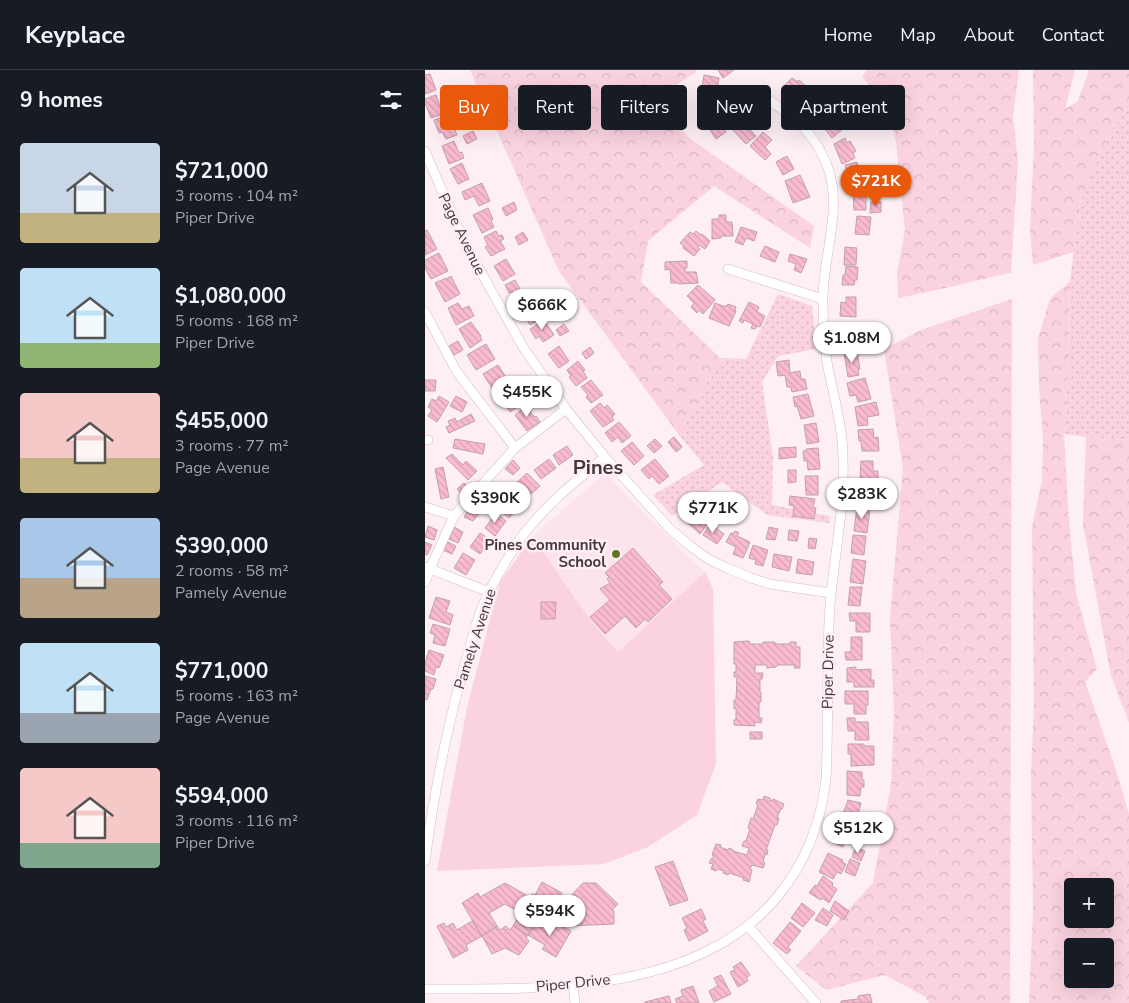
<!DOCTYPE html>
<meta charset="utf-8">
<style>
body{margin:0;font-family:"Nunito Sans",sans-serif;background:#20242c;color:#f1f3f6;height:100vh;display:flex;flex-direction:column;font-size:19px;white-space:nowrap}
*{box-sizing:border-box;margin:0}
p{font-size:16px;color:#9ea1a6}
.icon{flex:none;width:28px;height:28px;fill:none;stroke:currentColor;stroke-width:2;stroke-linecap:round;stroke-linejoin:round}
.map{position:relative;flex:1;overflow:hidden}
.panel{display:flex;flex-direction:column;background:#171b24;width:425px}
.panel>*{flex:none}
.top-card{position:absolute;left:15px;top:15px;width:475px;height:45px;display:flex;gap:10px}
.tools{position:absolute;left:639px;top:808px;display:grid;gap:10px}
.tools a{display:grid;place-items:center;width:50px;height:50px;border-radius:5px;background:#171b24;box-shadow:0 5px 20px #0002;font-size:25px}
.price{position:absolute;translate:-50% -42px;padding:0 11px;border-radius:18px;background:#fff;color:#222;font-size:16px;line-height:32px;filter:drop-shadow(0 1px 2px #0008)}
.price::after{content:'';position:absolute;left:50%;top:30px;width:15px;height:11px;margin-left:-8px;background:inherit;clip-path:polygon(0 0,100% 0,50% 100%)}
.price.selected{background:#ea580c;color:#fff}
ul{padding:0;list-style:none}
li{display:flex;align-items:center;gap:15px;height:125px;padding:0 20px}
li span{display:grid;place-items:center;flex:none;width:140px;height:100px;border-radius:5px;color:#555}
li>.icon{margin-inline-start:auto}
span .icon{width:60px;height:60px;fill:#fffc;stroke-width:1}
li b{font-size:21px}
h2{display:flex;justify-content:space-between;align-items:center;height:60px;padding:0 20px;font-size:21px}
.pill{padding:0 18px;border-radius:5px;background:#171b24;box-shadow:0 5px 20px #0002;font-size:18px;line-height:45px}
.pill.selected{background:#ea580c;color:#fff}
header{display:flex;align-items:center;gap:30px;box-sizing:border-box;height:70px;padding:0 25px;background:#171b24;border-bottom:1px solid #363941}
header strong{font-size:24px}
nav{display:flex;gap:28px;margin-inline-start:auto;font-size:18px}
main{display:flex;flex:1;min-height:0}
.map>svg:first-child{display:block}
.built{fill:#fde3eb}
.grass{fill:url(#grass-dots)}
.forest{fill:url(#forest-crowns);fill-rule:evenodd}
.park{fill:#fbd3e0}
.building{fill:url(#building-back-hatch);stroke:#c1a1ab}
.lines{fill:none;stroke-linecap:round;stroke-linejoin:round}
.minor-casing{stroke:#dab9c3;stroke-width:10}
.minor{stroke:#fff;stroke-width:9}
.poi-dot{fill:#627626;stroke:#fdeff4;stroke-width:2}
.labels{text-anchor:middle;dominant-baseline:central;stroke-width:5;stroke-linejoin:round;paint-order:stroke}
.street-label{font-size:15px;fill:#44373b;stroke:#fdeff4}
.poi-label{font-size:15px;font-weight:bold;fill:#44373b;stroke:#fdeff4;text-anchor:end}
.district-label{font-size:20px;font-weight:bold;fill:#44373b;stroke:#fdeff4}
</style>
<header>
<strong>Keyplace</strong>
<nav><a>Home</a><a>Map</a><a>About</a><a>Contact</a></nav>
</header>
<main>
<section class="panel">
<h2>9 homes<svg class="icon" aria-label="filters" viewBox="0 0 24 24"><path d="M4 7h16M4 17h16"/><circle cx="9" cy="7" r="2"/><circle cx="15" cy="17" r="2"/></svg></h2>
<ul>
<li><span style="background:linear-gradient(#c9d6e8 70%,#c2b280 0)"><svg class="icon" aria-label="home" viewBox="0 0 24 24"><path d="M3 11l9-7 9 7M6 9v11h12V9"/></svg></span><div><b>$721,000</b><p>3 rooms · 104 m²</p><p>Piper Drive</p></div></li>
<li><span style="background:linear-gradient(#bfe0f5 75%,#8fb573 0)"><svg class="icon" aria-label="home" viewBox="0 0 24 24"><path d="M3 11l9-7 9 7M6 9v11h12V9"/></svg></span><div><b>$1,080,000</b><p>5 rooms · 168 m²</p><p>Piper Drive</p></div></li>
<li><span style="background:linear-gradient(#f6c9c9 65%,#c2b280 0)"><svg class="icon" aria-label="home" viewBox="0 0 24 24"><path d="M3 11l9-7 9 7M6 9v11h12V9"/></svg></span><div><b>$455,000</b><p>3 rooms · 77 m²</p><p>Page Avenue</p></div></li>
<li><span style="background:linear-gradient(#a9c7e8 60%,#b9a48a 0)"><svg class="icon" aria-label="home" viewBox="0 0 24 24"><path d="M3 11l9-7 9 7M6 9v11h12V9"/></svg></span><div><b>$390,000</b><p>2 rooms · 58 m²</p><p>Pamely Avenue</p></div></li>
<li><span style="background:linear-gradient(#bfe0f5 70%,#9aa5b1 0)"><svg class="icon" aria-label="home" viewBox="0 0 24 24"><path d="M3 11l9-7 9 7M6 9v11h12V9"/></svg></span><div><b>$771,000</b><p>5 rooms · 163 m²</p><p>Page Avenue</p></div></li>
<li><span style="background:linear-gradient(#f6c9c9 75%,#7fa58c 0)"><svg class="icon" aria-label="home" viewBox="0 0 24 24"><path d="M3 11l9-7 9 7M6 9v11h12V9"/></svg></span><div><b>$594,000</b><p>3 rooms · 116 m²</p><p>Piper Drive</p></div></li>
</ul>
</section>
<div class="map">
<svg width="704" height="933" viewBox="0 0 704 933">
<defs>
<pattern id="grass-dots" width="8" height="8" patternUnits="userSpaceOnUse" patternTransform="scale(1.25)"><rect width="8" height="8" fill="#fbd3e0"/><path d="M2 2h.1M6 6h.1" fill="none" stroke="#d8b6c1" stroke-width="1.8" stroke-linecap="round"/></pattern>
<pattern id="forest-crowns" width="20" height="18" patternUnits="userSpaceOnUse" patternTransform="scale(1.25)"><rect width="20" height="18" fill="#fbd3e0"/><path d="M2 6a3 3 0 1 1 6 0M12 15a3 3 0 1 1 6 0" fill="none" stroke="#d8b6c1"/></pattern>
<pattern id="building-back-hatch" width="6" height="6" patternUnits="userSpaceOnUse" patternTransform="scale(1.25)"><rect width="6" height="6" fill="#fabbd0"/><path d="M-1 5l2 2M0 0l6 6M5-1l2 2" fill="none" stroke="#d8a1b4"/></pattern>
</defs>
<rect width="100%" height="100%" fill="#fdeff4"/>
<!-- built -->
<path class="built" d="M 180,403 L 208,432 L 280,502 L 193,582 L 178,565 L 153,532 L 108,466 Z"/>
<!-- grass -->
<path class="grass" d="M 704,38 L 704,370 L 661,367 L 639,364 L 644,291 L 645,211 L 655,133 L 685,61 Z
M 353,224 L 387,236 L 391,279 L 353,286 L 337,312 L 348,387 L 347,435 L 405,446 L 404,453 L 342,445 L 297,412 L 247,446 L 228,425 L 279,395 L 254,365 L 295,288 L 321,289 Z"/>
<!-- forest -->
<path class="forest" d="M 45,0 L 271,0 L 271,2 L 230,29 L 263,67 L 389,156 L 385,178 L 289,116 L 223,171 L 216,212 L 295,288 L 254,365 L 134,201 Z
M 442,0 L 594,0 L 588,46 L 593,90 L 586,203 C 548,211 511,221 473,228 L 472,203 L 480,160 L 471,72 L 462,34 L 437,7 Z
M 608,0 L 650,0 L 640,39 L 653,31 L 664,0 L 704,0 L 704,38 L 685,61 L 655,133 L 649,182 L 608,195 L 605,159 L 609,74 Z
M 645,211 L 644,291 L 639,364 L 644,452 L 651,523 L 672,599 L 660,612 L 690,697 L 704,744 L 704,933 L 604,933 L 608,840 L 606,703 L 609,635 L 607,457 L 617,410 L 618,367 L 614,317 L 613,269 L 625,229 ZM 648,816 L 680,816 L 680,849 L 648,849 ZM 648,876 L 680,876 L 680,909 L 648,909 Z
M 587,229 L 585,933 L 504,933 L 501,927 L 460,905 L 401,920 L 371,896 L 448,813 L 466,714 L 469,644 L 465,547 L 478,399 L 459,279 L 496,260 Z
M 661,367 L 704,370 L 704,653 L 686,606 L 658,454 Z"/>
<!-- park -->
<path class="park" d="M 108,466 C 135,505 160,547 193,582 L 280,502 L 288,519 L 291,694 L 272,745 L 223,777 L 179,794 L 12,801 L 42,637 L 75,512 Z"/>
<!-- building -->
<path class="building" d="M 293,0 L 309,0 L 298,8 Z
M 5,4 L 11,20 L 0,24 L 0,5 Z
M 279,5 L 294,8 L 291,26 L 276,23 Z
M 367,8 L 373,12 L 374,10 L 381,16 L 371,29 L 358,17 Z
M 384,20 L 401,33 L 393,43 L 386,38 L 383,42 L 373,33 Z
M 11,25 L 18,44 L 6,48 L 0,33 L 0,29 Z
M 296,31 L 306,44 L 295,52 L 301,62 L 291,69 L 275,45 Z
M 404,40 L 410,47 L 409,48 L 418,59 L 407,68 L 392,49 Z
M 24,45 L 32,65 L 21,69 L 17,62 L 14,63 L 9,50 Z
M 455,48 L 459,56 L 453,60 L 448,52 Z
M 316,50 L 331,66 L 321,74 L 306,58 Z
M 48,61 L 52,69 L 42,74 L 38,66 Z
M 338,62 L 347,70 L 340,77 L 346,84 L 340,90 L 325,76 Z
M 420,68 L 422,73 L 425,71 L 431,81 L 428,83 L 430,88 L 417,94 L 409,74 Z
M 29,71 L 34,83 L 37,82 L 39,88 L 24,94 L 17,76 Z
M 362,86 L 369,99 L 358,105 L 351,92 Z
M 432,92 L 435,103 L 439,103 L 440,108 L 437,109 L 438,111 L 425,114 L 420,95 Z
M 37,93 L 44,109 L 33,114 L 25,99 Z
M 375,105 L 385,127 L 368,133 L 360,111 Z
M 57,113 L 65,131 L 54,136 L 49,126 L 40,130 L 37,122 Z
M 428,118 L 441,118 L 441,140 L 429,140 Z
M 89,132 L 92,140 L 81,146 L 77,138 Z
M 446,132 L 456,132 L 456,142 L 445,143 Z
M 63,138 L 68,149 L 66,151 L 69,157 L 57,163 L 48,145 Z
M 294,145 L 301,145 L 301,152 L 307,152 L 308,166 L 296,166 L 296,168 L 287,169 L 287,149 L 294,149 Z
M 432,146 L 446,147 L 444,165 L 430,164 Z
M 316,157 L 332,162 L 329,171 L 321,168 L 318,175 L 310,172 Z
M 2,160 L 12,179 L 0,185 L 0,161 Z
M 71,161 L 74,166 L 77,165 L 79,169 L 75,171 L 80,179 L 66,186 L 60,177 L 63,176 L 59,167 Z
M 271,161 L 276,165 L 277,164 L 285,171 L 280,179 L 274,175 L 273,177 L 275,179 L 269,186 L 258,178 L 259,176 L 255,173 L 265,162 L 268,164 Z
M 98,162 L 103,170 L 94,175 L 90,167 Z
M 340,176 L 354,182 L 350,192 L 335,186 Z
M 420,177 L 432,178 L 431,195 L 419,195 Z
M 14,183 L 23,201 L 6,209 L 0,198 L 0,190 Z
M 365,184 L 382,189 L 376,203 L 369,200 L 371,194 L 363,191 Z
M 81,189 L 90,204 L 78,211 L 69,196 Z
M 262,191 L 262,198 L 260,198 L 260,202 L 271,202 L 273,213 L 254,214 L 254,213 L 246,213 L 245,199 L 240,200 L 240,192 Z
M 421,196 L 433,197 L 432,210 L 430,210 L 429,215 L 417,215 L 418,205 L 420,205 Z
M 26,206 L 35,224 L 20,232 L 10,213 L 21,208 L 22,209 Z
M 90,210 L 101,230 L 91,235 L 87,228 L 90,227 L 87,222 L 84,223 L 80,215 Z
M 273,215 L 290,230 L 278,244 L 274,240 L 272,243 L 266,237 L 269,233 L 262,226 Z
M 421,227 L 431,227 L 431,247 L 415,246 L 416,232 L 421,233 Z
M 106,229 L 117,248 L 105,255 L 100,246 L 98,247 L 92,238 Z
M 324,232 L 334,237 L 332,242 L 340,246 L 335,257 L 332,256 L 330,259 L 326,258 L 328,254 L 319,250 L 318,253 L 314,251 Z
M 33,233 L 37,239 L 44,236 L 49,246 L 31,255 L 23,238 Z
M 290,233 L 298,236 L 302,236 L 303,234 L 311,237 L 310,240 L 311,241 L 304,256 L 284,248 Z
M 119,250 L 129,265 L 118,272 L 114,266 L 111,269 L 105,259 Z
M 46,252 L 56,266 L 55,266 L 57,270 L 45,278 L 34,259 Z
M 139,254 L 144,261 L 135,266 L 131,260 Z
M 33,271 L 38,280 L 29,285 L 24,276 Z
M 61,274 L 70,289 L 51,300 L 42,285 Z
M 134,276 L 144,291 L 134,298 L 123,284 Z
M 165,277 L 169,283 L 161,289 L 157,283 Z
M 432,281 L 435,299 L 433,299 L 434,305 L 423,307 L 419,283 Z
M 364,290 L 365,303 L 375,301 L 376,309 L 380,309 L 382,319 L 367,322 L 366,317 L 362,317 L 360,305 L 353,306 L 351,292 Z
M 153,291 L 160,300 L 158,301 L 162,308 L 151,316 L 144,307 L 146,306 L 142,300 Z
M 73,295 L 84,312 L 69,321 L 58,304 Z
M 440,308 L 446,329 L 433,332 L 431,325 L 425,326 L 422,313 Z
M 0,310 L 11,310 L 10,321 L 0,321 Z
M 166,310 L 178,325 L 166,333 L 161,327 L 163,325 L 156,317 Z
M 89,314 L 100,332 L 85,342 L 74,324 Z
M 383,324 L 389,346 L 376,349 L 372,336 L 370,337 L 368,327 Z
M 14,326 L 24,332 L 12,352 L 3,346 L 7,340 L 3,337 L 7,329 L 11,331 Z
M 31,326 L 42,332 L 37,342 L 25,336 Z
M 451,332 L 454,345 L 442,347 L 443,355 L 433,356 L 430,337 Z
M 175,333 L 179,338 L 182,335 L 190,344 L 187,347 L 189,350 L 178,357 L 165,341 Z
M 103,335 L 106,341 L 105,342 L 110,347 L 111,346 L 115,352 L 102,361 L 90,345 Z
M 46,344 L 50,351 L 24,363 L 21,357 L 25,355 L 23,351 L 30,348 L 32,352 Z
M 194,352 L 206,366 L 197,373 L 193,367 L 187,372 L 180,363 Z
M 391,353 L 394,372 L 382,374 L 379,355 Z
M 448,359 L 449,368 L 453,367 L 454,381 L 437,381 L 436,371 L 434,371 L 433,360 Z
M 249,367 L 257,377 L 251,382 L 243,372 Z
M 30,369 L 60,374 L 58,384 L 28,378 Z
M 230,369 L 237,376 L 229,383 L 222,376 Z
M 207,372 L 219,386 L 209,395 L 196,381 Z
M 142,376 L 148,385 L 134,395 L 128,385 Z
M 371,377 L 371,387 L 354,389 L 354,378 Z
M 393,378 L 395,399 L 383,400 L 382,391 L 379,391 L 378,381 L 381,381 L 381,379 Z
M 27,384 L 38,395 L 41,391 L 52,401 L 43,410 L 21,388 Z
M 124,389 L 131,398 L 116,409 L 109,400 Z
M 230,389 L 244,406 L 234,414 L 227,406 L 224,409 L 216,400 Z
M 88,390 L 95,398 L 88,405 L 80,399 Z
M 436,391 L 448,391 L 448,401 L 453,401 L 453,410 L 435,409 Z
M 18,397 L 24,427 L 16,429 L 10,399 Z
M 363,400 L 371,400 L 371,412 L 363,413 Z
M 102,403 L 115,416 L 106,424 L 101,418 L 96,423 L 88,416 Z
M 380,406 L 393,406 L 393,425 L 381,425 Z
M 39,413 L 44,418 L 37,425 L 32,419 Z
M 432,413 L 446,413 L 445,434 L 432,433 Z
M 87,425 L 97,434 L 84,448 L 74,440 Z
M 365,426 L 390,429 L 388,437 L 391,438 L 389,449 L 368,446 L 369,436 L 364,435 Z
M 46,436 L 55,442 L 48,451 L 39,447 Z
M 264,437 L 283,453 L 275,464 L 255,446 L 260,439 L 262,440 Z
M 305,437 L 315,442 L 311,452 L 300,447 Z
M 432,437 L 445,439 L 442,463 L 429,461 Z
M 71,443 L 81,451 L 70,466 L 60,458 Z
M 285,454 L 299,464 L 292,474 L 278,465 Z
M 3,456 L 12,460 L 9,470 L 0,467 Z
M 29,457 L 38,462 L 33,473 L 24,469 Z
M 344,457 L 353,459 L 350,470 L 341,469 Z
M 364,460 L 374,461 L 372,471 L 363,470 Z
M 310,461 L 314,463 L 312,466 L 325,472 L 318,488 L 308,484 L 311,477 L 301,472 L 306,463 L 308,464 Z
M 55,463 L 66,470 L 55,484 L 45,477 Z
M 428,465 L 441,466 L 439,485 L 426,483 Z
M 384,468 L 392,469 L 390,479 L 383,478 Z
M 0,472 L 7,475 L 2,485 L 0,484 Z
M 23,472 L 31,476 L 27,484 L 18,480 Z
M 328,475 L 343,480 L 338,496 L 330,494 L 331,490 L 324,488 Z
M 208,478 L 238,512 L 234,515 L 247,529 L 223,552 L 220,549 L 211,558 L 200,546 L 180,564 L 165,547 L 185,530 L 175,519 L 185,513 L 182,509 L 184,507 L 180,503 Z
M 38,483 L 50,490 L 41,505 L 29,498 Z
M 349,484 L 367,487 L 364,501 L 347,497 Z
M 373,489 L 389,492 L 387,505 L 371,503 Z
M 428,489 L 441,491 L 438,514 L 425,512 Z
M 425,517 L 437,517 L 435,536 L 423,535 Z
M 11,527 L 25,531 L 21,542 L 28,545 L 25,555 L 4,548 Z
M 116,532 L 131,532 L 130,549 L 116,549 Z
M 424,543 L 445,543 L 445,562 L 431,562 L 431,551 L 425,551 Z
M 8,554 L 25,559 L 20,576 L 8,573 L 10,565 L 5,563 Z
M 426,567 L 437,567 L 437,590 L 421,590 L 420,582 L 426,582 Z
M 324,571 L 325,574 L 338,574 L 338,572 L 350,572 L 350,574 L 365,574 L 365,572 L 371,572 L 371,577 L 375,577 L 375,598 L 369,598 L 370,595 L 352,595 L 351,597 L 342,598 L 342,595 L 330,595 L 330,603 L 338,603 L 337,609 L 335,609 L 335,622 L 336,622 L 336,632 L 334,632 L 334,648 L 337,648 L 336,653 L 330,652 L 330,656 L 309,655 L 309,650 L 311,650 L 311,638 L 309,639 L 309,630 L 311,630 L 312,607 L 309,607 L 309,602 L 311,602 L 311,594 L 309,594 L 309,572 Z
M 4,580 L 19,585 L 14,598 L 11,597 L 9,605 L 0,601 L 0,593 Z
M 431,597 L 431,600 L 446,599 L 446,610 L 449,610 L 449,617 L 429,617 L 429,612 L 422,612 L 422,598 Z
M 0,606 L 11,609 L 8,619 L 6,619 L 2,630 L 0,629 Z
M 420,621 L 443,621 L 443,635 L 441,635 L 441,644 L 429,644 L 429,634 L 420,634 Z
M 422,648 L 430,648 L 430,652 L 443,652 L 444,670 L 430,670 L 430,661 L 423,661 Z
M 325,662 L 337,662 L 337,669 L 325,669 Z
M 423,674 L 439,674 L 439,676 L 449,676 L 449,695 L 426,696 L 426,684 L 423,684 Z
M 422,701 L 437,702 L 437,710 L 439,710 L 439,717 L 436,717 L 435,726 L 422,725 Z
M 339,726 L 345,728 L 345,731 L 347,731 L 348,729 L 359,734 L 357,739 L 356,738 L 352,748 L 354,748 L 352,755 L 350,755 L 341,780 L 343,780 L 342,785 L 340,784 L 338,792 L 340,793 L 338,798 L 327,795 L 325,799 L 327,800 L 324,812 L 318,810 L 319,808 L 304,803 L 303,805 L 298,803 L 299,801 L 293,799 L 291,801 L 286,799 L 288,794 L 284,793 L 286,789 L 289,786 L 287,785 L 291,774 L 296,775 L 295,777 L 303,780 L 304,778 L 308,780 L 308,781 L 322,785 L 324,778 L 317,776 L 319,771 L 321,771 L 325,759 L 323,758 L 326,748 L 328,749 L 333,735 L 331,734 L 333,729 L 338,730 Z
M 423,730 L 436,733 L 432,749 L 437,750 L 435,758 L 414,753 L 417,743 L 418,744 Z
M 413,757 L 424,761 L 418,777 L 408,773 Z
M 431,777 L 440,781 L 436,791 L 427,787 Z
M 403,783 L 418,790 L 417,792 L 421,794 L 416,804 L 412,802 L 408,809 L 394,802 Z
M 425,789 L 435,793 L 430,806 L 420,802 Z
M 248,791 L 263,830 L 245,836 L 230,797 Z
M 398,806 L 408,813 L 407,816 L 412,819 L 404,833 L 397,828 L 396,830 L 384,823 L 390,815 L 392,816 Z
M 117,812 L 137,823 L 131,833 L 132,834 L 130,839 L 121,834 L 103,865 L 88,856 L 96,843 L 80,834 L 64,843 L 72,856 L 57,866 L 37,833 L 53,823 L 55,827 L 80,813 L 105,827 L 107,824 L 110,825 Z
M 158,813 L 171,813 L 193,834 L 187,840 L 189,841 L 189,854 L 142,856 L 140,858 L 132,853 L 135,848 L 131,846 L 130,842 L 130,839 L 132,834 L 138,834 Z
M 410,831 L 424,841 L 419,850 L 405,841 Z
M 377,833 L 390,843 L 378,857 L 366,848 Z
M 398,838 L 408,845 L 402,856 L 390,850 Z
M 276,839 L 281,849 L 278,851 L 283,861 L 264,871 L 259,860 L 262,858 L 257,848 Z
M 112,850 L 128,859 L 132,853 L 146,861 L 131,887 L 117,879 L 120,875 L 103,865 Z
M 47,851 L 57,866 L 41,875 L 43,880 L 28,888 L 12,856 L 19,853 L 21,857 L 28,853 L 32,860 Z
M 365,852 L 376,861 L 363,877 L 366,880 L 362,884 L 348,873 Z
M 72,856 L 75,860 L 81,856 L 85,860 L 88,856 L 103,865 L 101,868 L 104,871 L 94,885 L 80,878 L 67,884 L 57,866 Z
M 316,892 L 325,905 L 321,908 L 323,911 L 313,917 L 305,902 L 310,900 L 308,897 Z
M 296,905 L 306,924 L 289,932 L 284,921 L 293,916 L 289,908 Z
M 268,916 L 274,933 L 252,933 L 250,929 L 258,926 L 256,920 Z
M 445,924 L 447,933 L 416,933 L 416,931 L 433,929 L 433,926 Z
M 244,926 L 246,933 L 220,933 L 220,932 Z"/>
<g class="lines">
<!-- minor casing -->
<g class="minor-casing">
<path id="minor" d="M 0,81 L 39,172 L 98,277 L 141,339 L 180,387 L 226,438 L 245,459 L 264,475 L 283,489 L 302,498 L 326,508 L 345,514 L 406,523
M 303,199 L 398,229
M 0,242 L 32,302 L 90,378
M 0,370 L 3,370
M 0,437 L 29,446
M 0,497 L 64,522
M 0,512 L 8,492 L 29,446 L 90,378 L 141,339
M 0,791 C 8,731 19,671 35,612 C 44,582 50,550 64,522 C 72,505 83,488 93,472 C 116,439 148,413 180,387
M 323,856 L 391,933
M 148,915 L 150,933
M 0,919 C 117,919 272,925 353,826 C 381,792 396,752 401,709 C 404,651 401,593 405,535 C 409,486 420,438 418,389 C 418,356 408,325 402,292 C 399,272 398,252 398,232 C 397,190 417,142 404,101 C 391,60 365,46 333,22"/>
</g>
<!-- minor -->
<use href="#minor" class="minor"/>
</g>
<!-- markers -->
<circle class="poi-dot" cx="191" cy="484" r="5"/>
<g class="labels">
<!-- street labels -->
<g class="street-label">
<text transform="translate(37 164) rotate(64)">Page Avenue</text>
<text transform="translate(50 569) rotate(-72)">Pamely Avenue</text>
<text transform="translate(403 602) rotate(-89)">Piper Drive</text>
<text transform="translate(148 913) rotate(-6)">Piper Drive</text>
</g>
<!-- poi labels -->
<g class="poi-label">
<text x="181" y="475">Pines Community<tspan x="181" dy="17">School</tspan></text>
</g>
<!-- district labels -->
<g class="district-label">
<text x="173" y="397">Pines</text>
</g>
</g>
</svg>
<div class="tools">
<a>+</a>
<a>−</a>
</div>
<b class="price selected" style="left:451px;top:137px">$721K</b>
<b class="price" style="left:117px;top:261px">$666K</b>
<b class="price" style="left:427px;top:294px">$1.08M</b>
<b class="price" style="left:102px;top:348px">$455K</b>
<b class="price" style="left:437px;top:450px">$283K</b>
<b class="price" style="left:70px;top:454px">$390K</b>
<b class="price" style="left:288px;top:464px">$771K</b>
<b class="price" style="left:433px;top:784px">$512K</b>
<b class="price" style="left:125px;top:867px">$594K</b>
<div class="top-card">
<a class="pill selected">Buy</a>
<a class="pill">Rent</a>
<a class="pill">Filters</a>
<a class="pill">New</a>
<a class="pill">Apartment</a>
</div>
</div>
</main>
